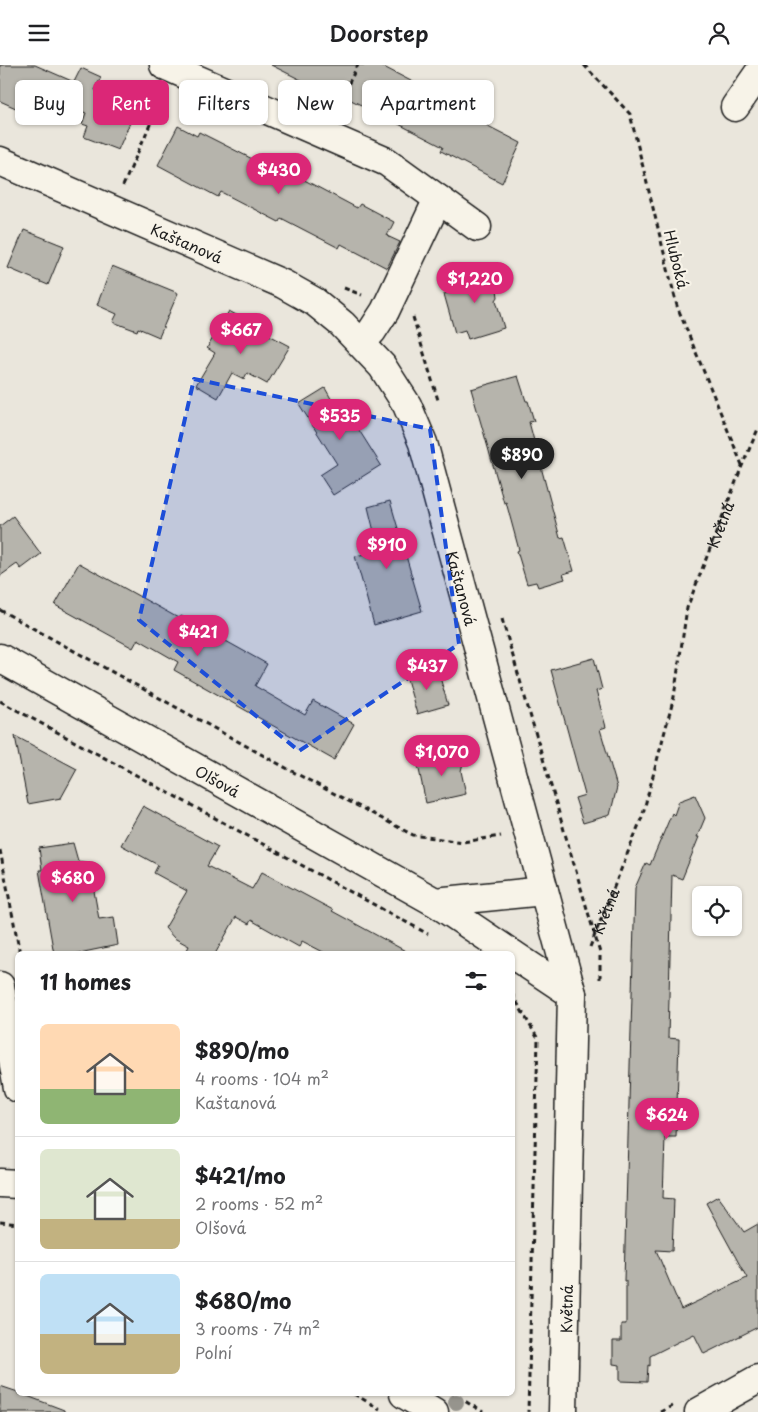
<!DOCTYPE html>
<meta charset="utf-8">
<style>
body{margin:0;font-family:"Playpen Sans",sans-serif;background:#f6f6f6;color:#202124;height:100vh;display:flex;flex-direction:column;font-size:19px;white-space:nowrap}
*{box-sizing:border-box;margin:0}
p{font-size:16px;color:#757577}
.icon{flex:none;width:28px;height:28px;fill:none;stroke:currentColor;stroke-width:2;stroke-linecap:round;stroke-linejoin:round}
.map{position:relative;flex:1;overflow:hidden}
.drawer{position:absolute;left:15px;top:886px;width:500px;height:445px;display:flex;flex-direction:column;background:#fff;border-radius:8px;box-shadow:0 1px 4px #0004}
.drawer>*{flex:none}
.hud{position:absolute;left:15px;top:15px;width:500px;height:45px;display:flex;gap:10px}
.tools{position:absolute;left:692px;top:821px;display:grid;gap:10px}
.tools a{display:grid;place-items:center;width:50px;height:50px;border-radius:8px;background:#fff;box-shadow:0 1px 4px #0004;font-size:25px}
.price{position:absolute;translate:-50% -42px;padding:0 11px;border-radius:18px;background:#db2777;color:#fff;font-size:16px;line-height:32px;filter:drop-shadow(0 1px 2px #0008)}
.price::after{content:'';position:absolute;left:50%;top:30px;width:15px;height:11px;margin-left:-8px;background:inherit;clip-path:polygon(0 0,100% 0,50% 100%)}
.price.on{background:#222;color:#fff}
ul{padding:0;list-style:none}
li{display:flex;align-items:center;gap:15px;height:125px;padding:0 25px}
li+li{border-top:1px solid #e0e0e0}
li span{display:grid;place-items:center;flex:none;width:140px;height:100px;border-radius:8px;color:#555}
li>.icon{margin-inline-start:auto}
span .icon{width:60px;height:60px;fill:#fffc;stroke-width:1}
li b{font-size:21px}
h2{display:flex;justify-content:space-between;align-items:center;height:60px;padding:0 25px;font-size:21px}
.pill{padding:0 18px;border-radius:8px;background:#fff;box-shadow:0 1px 4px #0004;font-size:18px;line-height:45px}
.pill.on{background:#db2777;color:#fff}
header{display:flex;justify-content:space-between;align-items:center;height:65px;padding:0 25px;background:#fff;font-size:22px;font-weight:600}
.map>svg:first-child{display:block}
.building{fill:#b6b4ac;stroke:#1c1c1c}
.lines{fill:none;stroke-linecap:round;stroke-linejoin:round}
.street-casing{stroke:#1c1c1c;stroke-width:31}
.path{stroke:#1c1c1c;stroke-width:3;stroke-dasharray:5 4;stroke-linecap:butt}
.street{stroke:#f7f3e8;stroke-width:28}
.tree{fill:#96948d}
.marked{fill:#1d4ed8;fill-opacity:0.2;stroke:#1d4ed8;stroke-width:4;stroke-dasharray:10 6;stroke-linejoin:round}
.labels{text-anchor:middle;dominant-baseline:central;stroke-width:4.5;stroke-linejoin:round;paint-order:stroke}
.street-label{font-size:15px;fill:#1c1c1c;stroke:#f7f3e8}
</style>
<header><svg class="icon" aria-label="menu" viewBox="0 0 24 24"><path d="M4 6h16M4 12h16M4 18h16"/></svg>Doorstep<svg class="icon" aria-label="person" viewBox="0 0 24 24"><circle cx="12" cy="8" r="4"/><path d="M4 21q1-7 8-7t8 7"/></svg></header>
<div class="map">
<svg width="758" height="1347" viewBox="0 0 758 1347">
<rect width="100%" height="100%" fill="#eae6dc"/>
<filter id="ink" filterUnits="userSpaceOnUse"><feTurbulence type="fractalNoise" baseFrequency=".02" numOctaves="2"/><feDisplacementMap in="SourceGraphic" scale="10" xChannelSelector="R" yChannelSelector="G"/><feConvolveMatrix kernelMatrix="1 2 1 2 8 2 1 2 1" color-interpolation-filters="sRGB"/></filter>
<g filter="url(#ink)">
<!-- building -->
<path class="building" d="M 0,0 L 35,0 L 74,17 L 81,3 L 101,12 L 95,25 L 136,44 L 118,85 L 84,72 L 88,61 L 82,59 L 86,48 L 42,30 L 39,36 L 33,34 L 27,48 L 0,36 Z
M 271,0 L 380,0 L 465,44 L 463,48 L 521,78 L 502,118 L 441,86 L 443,82 L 385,52 L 329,24 L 327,28 Z
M 178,61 L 197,71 L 199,67 L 276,106 L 278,101 L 357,143 L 360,139 L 394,157 L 387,171 L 400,177 L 387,203 L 341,179 L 339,183 L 281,153 L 279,157 L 221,127 L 218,132 L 158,100 Z
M 24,165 L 64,181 L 48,220 L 8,203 Z
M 486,199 L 491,216 L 497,224 L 498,232 L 496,235 L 504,263 L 468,274 L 465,265 L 455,268 L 444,229 L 461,224 L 456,208 Z
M 112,201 L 178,228 L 159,272 L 138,263 L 137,266 L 113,257 L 117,249 L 97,240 Z
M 229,246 L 249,257 L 248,259 L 290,281 L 267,319 L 247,308 L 244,314 L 232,308 L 218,333 L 196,320 L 215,288 L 207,283 Z
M 518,311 L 526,336 L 528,336 L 534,356 L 529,357 L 560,473 L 564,472 L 574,506 L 563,509 L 565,514 L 538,522 L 536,517 L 527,519 L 517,486 L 519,485 L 506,437 L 504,438 L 471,324 Z
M 325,323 L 334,339 L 340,335 L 381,400 L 333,430 L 320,410 L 337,399 L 299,339 Z
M 390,436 L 422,546 L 374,560 L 355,491 L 365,489 L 363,483 L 377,479 L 368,442 Z
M 13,451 L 41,489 L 21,504 L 17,499 L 0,511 L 0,461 Z
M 79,498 L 180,554 L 181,551 L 267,599 L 255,621 L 305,650 L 313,636 L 354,659 L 334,695 L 174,605 L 178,597 L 138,574 L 133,583 L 55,540 Z
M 594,593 L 602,624 L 596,626 L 606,662 L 600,664 L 617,722 L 610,750 L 583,758 L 575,733 L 585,730 L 551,605 Z
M 437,602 L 448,640 L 417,649 L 406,611 Z
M 15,671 L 77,704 L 61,733 L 28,739 Z
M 454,687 L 463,698 L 461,706 L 466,729 L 426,738 L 417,695 Z
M 695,730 L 705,753 L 697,772 L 699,772 L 682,814 L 672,810 L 668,973 L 679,974 L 676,1072 L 665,1072 L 663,1133 L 674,1134 L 672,1186 L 656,1185 L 681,1244 L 747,1213 L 706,1138 L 718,1131 L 744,1167 L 758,1159 L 758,1262 L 704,1289 L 694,1269 L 650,1291 L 650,1301 L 648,1300 L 647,1317 L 620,1316 L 620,1300 L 613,1299 L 613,1276 L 621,1276 L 621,1259 L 626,1259 L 626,1216 L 624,1216 L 635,823 L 646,798 L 650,800 L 672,748 L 674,750 L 679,736 Z
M 143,741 L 218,782 L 207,801 L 252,824 L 262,807 L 333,845 L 332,846 L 411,889 L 327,889 L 302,876 L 299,882 L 251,855 L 249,859 L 236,852 L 215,889 L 185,889 L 189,881 L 174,873 L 165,863 L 187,826 L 154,808 L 158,800 L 121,780 Z
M 73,778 L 78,796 L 89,798 L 99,854 L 114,852 L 118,880 L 74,889 L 54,889 L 39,805 L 42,805 L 39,783 Z
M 0,1321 L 18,1327 L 18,1329 L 22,1329 L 64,1345 L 64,1347 L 0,1347 Z"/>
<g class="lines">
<!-- street casing -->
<g class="street-casing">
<g id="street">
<path d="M 164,0 L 387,97 L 477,162"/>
<path d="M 735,42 L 758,9"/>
<path id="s2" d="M 0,96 L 283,219 L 315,237 L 342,259 L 382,301 L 407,340 L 423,378 L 572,929 L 563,1347"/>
<path d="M 361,278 L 372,266 L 385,246 L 438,134"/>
<path id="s3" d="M 0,593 L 435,837 L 512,889"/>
<path d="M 435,837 L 544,826"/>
<path d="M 512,889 L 572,929"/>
<path d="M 0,921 L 18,1023"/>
<path d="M 0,1118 L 18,1119"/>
<path d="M 404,1329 L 434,1347"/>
<path d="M 699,1347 L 758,1314"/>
</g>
</g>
<!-- path -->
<g class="path">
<path d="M 584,0 L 630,49 L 677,241 L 742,400"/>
<path d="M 336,43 L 358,0"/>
<path d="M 123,121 L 163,30"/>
<path d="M 344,223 L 362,230"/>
<path d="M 413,252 L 438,335"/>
<path d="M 0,545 L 297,709 L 413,770 L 463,777 L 501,771"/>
<path d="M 502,554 L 600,888 L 600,916"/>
<path d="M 0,636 L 428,869"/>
<path d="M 0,785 L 20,889"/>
<path id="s1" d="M 590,882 L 642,752 L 674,632 L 687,543 L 742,401 L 758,364"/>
<path d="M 512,929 L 538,974 L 528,1347"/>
<path d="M 0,1157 L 18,1159"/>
<path d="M 354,1329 L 380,1344"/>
<path d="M 458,1332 L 483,1347"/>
<path d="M 660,1347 L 672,1341"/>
</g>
<!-- street -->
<use href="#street" class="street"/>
</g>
<!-- trees -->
<circle class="tree" cx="456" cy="1337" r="8"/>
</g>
<!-- marked area -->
<path class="marked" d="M 194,314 L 430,364 L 459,579 L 299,686 L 139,555 Z"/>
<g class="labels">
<!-- street labels -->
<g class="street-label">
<text stroke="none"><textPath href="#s2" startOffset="204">Kaštanová</textPath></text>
<text transform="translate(677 194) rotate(76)">Hluboká</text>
<text stroke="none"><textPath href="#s1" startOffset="444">Květná</textPath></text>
<text stroke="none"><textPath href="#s2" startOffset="676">Kaštanová</textPath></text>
<text stroke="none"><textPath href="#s3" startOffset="250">Olšová</textPath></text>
<text stroke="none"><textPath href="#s1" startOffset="39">Květná</textPath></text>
<text transform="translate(566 1244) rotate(-89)">Květná</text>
</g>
</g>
</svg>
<div class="tools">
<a><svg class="icon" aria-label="locate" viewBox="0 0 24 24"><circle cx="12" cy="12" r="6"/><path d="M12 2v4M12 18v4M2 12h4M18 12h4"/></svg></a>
</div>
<b class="price" style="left:279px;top:130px">$430</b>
<b class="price" style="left:475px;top:239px">$1,220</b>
<b class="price" style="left:241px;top:290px">$667</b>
<b class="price" style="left:340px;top:376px">$535</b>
<b class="price on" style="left:522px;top:415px">$890</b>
<b class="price" style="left:387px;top:505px">$910</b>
<b class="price" style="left:198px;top:592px">$421</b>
<b class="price" style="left:427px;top:626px">$437</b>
<b class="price" style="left:442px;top:712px">$1,070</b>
<b class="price" style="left:73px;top:838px">$680</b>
<b class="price" style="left:667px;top:1075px">$624</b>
<div class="hud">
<a class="pill">Buy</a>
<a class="pill on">Rent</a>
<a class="pill">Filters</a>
<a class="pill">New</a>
<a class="pill">Apartment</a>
</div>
<section class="drawer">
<h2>11 homes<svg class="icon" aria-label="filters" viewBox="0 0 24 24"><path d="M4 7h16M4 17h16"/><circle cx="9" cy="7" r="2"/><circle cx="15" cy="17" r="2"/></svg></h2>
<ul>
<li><span style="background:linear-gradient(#ffd9b3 65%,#8fb573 0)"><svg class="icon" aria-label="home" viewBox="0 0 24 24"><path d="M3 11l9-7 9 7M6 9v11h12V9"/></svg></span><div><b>$890/mo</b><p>4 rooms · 104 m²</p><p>Kaštanová</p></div></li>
<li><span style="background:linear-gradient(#dfe7d0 70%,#c2b280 0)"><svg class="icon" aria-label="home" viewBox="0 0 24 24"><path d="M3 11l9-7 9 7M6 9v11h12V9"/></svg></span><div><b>$421/mo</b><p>2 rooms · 52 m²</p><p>Olšová</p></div></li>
<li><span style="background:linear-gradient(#bfe0f5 60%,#c2b280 0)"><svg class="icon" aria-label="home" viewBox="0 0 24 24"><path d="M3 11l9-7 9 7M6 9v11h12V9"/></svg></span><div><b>$680/mo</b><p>3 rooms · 74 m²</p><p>Polní</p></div></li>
</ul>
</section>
</div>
